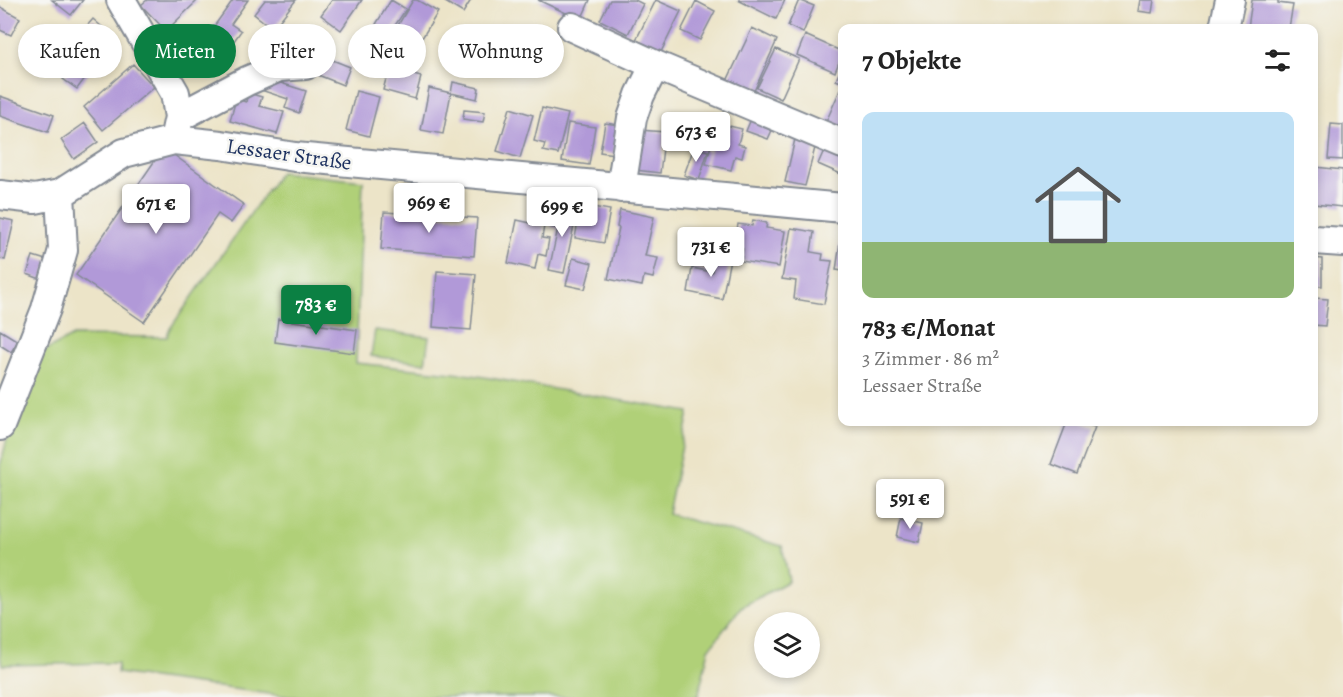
<!DOCTYPE html>
<html lang="de">
<meta charset="utf-8">
<style>
body{margin:0;font-family:Alegreya,serif;background:#f6f6f6;color:#222;height:100vh;display:flex;flex-direction:column;font-size:22px;white-space:nowrap}
*{box-sizing:border-box;margin:0}
p{font-size:20px;color:#767676}
.icon{flex:none;width:33px;height:33px;fill:none;stroke:currentColor;stroke-width:2;stroke-linecap:round;stroke-linejoin:round}
.map{position:relative;flex:1;overflow:hidden}
.panel{position:absolute;left:838px;top:24px;width:480px;height:402px;display:flex;flex-direction:column;background:#fff;border-radius:12px;box-shadow:0 3px 9px #0003}
.panel>*{flex:none}
.hud{position:absolute;left:18px;top:24px;width:570px;height:54px;display:flex;gap:12px}
.buttons{position:absolute;left:754px;top:612px;display:grid;gap:12px}
.buttons a{display:grid;place-items:center;width:66px;height:66px;border-radius:50%;background:#fff;box-shadow:0 3px 9px #0003;font-size:30px}
.price{position:absolute;translate:-50% -51px;padding:0 14px;border-radius:6px;background:#fff;color:#222;font-size:20px;line-height:39px;filter:drop-shadow(0 2px 3px #0008)}
.price::after{content:'';position:absolute;left:50%;top:36px;width:18px;height:14px;margin-left:-9px;background:inherit;clip-path:polygon(0 0,100% 0,50% 100%)}
.price.on{background:#0b8043;color:#fff}
ul{padding:0;list-style:none}
li{display:grid;align-content:center;gap:12px;height:318px;padding:0 24px}
li span{display:grid;place-items:center;height:186px;border-radius:12px;color:#555}
li>.icon{margin-inline-start:auto}
span .icon{width:108px;height:108px;fill:#fffc;stroke-width:1}
li b{font-size:26px}
h2{display:flex;justify-content:space-between;align-items:center;height:72px;padding:0 24px;font-size:26px}
.chip{padding:0 21px;border-radius:27px;background:#fff;box-shadow:0 3px 9px #0003;font-size:21px;line-height:54px}
.chip.on{background:#0b8043;color:#fff}
.map>svg:first-child{display:block}
.green{fill:#b0d078;stroke:#66806b;stroke-width:1.5}
.building{fill:#b199d8}
.lines{fill:none;stroke-linecap:round;stroke-linejoin:round}
.minor-casing{stroke:#848a93;stroke-width:32}
.minor{stroke:#fff;stroke-width:28}
.labels{text-anchor:middle;dominant-baseline:central;stroke-width:5;stroke-linejoin:round;paint-order:stroke}
.street-label{font-size:21px;fill:#1b2f5e;stroke:#f6f6f2}
</style>
<div class="map">
<svg width="1343" height="697" viewBox="0 0 1343 697">
<rect width="100%" height="100%" fill="#f6f6f2"/>
<filter id="ink" filterUnits="userSpaceOnUse"><feTurbulence type="fractalNoise" baseFrequency=".0167" numOctaves="2"/><feDisplacementMap in="SourceGraphic" scale="12" xChannelSelector="R" yChannelSelector="G"/><feConvolveMatrix kernelMatrix="1 2 1 2 8 2 1 2 1" color-interpolation-filters="sRGB"/></filter>
<filter id="wash" filterUnits="userSpaceOnUse"><feTurbulence type="fractalNoise" baseFrequency=".008" numOctaves="4" result="noise"/><feDisplacementMap in="SourceGraphic" scale="24" xChannelSelector="R" yChannelSelector="G"/><feGaussianBlur stdDeviation="1.35" result="paint"/><feColorMatrix in="noise" values="0 0 0 0 0 0 0 0 0 0 0 0 0 0 0 0 0 1.4 0 .05"/><feComposite in="paint" operator="in"/></filter>
<g filter="url(#wash)">
<rect width="100%" height="100%" fill="#ece4c8"/>
<!-- green -->
<path class="green" d="M 280,172 L 363,181 L 356,363 L 472,375 L 689,412 L 668,514 L 782,546 L 789,581 L 741,607 L 709,649 L 698,697 L 291,697 L 117,673 L 118,663 L 2,665 L 0,655 L 0,466 L 13,416 L 37,355 L 73,336 L 167,337 L 169,330 Z
M 375,330 L 429,337 L 425,363 L 371,356 Z"/>
<g id="blocks">
<!-- building -->
<path class="building" d="M 52,0 L 83,0 L 71,15 Z
M 147,0 L 198,0 L 166,31 L 141,5 Z
M 233,0 L 248,0 L 231,24 L 241,31 L 212,72 L 191,58 Z
M 265,0 L 296,0 L 273,29 L 254,14 Z
M 332,0 L 362,0 L 341,30 L 321,15 Z
M 391,0 L 406,9 L 390,33 L 376,24 Z
M 413,0 L 417,0 L 438,12 L 417,46 L 421,48 L 410,67 L 389,54 L 400,35 L 394,32 Z
M 442,0 L 471,0 L 463,13 Z
M 538,0 L 590,0 L 581,20 Z
M 610,0 L 635,0 L 643,4 L 628,34 L 600,20 Z
M 656,0 L 681,11 L 661,52 L 636,40 Z
M 738,0 L 785,0 L 776,19 Z
M 799,0 L 814,6 L 803,33 L 788,26 Z
M 1140,0 L 1154,0 L 1152,13 L 1138,11 Z
M 1252,0 L 1278,0 L 1278,3 L 1293,5 L 1289,28 L 1248,28 Z
M 696,1 L 715,11 L 700,40 L 681,31 Z
M 0,7 L 20,18 L 11,35 L 0,30 Z
M 93,19 L 117,40 L 101,58 L 77,37 Z
M 752,28 L 777,40 L 754,91 L 728,79 Z
M 805,35 L 843,52 L 835,72 L 797,55 Z
M 776,49 L 799,59 L 781,99 L 757,88 Z
M 83,52 L 97,62 L 77,89 L 63,79 Z
M 325,57 L 350,67 L 343,85 L 318,75 Z
M 133,64 L 154,87 L 103,130 L 84,107 Z
M 843,64 L 843,129 L 826,122 L 843,83 L 836,80 Z
M 389,68 L 421,77 L 415,99 L 383,90 Z
M 268,79 L 306,91 L 299,113 L 285,108 L 288,99 L 255,88 Z
M 453,82 L 479,88 L 477,99 L 451,93 L 443,134 L 421,130 L 429,88 L 451,93 Z
M 356,91 L 379,97 L 369,136 L 346,130 Z
M 248,93 L 262,97 L 259,106 L 284,112 L 277,134 L 230,121 L 236,99 L 246,102 Z
M 0,96 L 54,115 L 48,132 L 0,116 Z
M 510,108 L 533,115 L 520,158 L 497,151 Z
M 542,108 L 568,114 L 558,154 L 543,151 L 545,144 L 534,141 Z
M 464,110 L 485,112 L 483,122 L 463,119 Z
M 751,119 L 773,128 L 768,139 L 746,131 Z
M 85,123 L 98,142 L 74,159 L 61,140 Z
M 568,123 L 595,127 L 589,165 L 562,161 Z
M 605,123 L 618,125 L 614,154 L 600,152 Z
M 717,123 L 742,129 L 738,144 L 745,146 L 742,158 L 735,156 L 731,170 L 706,164 Z
M 1331,124 L 1343,125 L 1343,160 L 1328,159 Z
M 639,130 L 665,132 L 660,173 L 635,170 Z
M 795,139 L 816,144 L 805,186 L 785,182 Z
M 694,147 L 708,151 L 699,180 L 684,175 Z
M 825,148 L 843,155 L 843,175 L 818,164 Z
M 171,153 L 244,205 L 231,223 L 218,214 L 144,322 L 76,275 L 158,156 Z
M 1315,167 L 1343,170 L 1342,207 L 1314,204 Z
M 581,205 L 610,210 L 604,243 L 575,238 Z
M 555,207 L 577,212 L 564,273 L 549,270 L 558,228 L 551,227 Z
M 620,210 L 654,217 L 645,256 L 658,258 L 653,278 L 644,276 L 642,286 L 608,279 L 619,228 L 617,227 Z
M 384,212 L 477,218 L 474,256 L 381,249 Z
M 0,218 L 14,221 L 5,260 L 0,259 Z
M 517,220 L 544,226 L 542,238 L 549,239 L 546,256 L 538,254 L 535,269 L 508,263 Z
M 753,220 L 767,223 L 766,228 L 785,231 L 779,267 L 741,261 L 743,249 L 734,248 L 738,224 L 752,226 Z
M 791,228 L 814,232 L 811,252 L 823,254 L 822,260 L 832,261 L 824,304 L 794,299 L 796,281 L 782,279 Z
M 842,230 L 843,230 L 843,271 L 836,270 Z
M 716,251 L 731,254 L 722,299 L 688,292 L 692,268 L 712,272 Z
M 33,256 L 49,261 L 43,280 L 27,274 Z
M 573,258 L 592,263 L 585,289 L 566,285 Z
M 1314,258 L 1322,259 L 1322,286 L 1314,286 Z
M 437,271 L 476,274 L 471,330 L 433,327 Z
M 1314,298 L 1328,299 L 1325,326 L 1314,325 Z
M 278,319 L 357,330 L 354,353 L 275,342 Z
M 0,330 L 18,341 L 11,352 L 0,345 Z
M 1067,422 L 1080,422 L 1095,427 L 1077,474 L 1051,464 Z
M 901,518 L 923,523 L 919,542 L 897,537 Z"/>
</g>
</g>
<g filter="url(#ink)">
<use href="#blocks" fill-opacity="0" stroke="#848a93" stroke-width="1.5"/>
<g class="lines">
<!-- minor casing -->
<g class="minor-casing">
<path id="minor" d="M 121,0 L 175,93 L 179,117 L 174,140
M 572,27 L 655,65 L 843,144
M 1224,28 L 1230,0
M 179,117 L 247,81 L 279,67 L 305,65
M 621,188 L 632,118 L 640,95 L 655,65
M 0,195 L 35,199 L 60,194 L 124,153 L 174,140 L 221,145 L 295,157 L 843,208
M 1314,240 L 1343,242
M 0,426 L 46,309 L 63,250 L 60,194"/>
</g>
<!-- minor -->
<use href="#minor" class="minor"/>
</g>
</g>
<g class="labels">
<!-- street labels -->
<g class="street-label">
<text transform="translate(289 154) rotate(8)">Lessaer Straße</text>
</g>
</g>
</svg>
<div class="buttons">
<a><svg class="icon" aria-label="layers" viewBox="0 0 24 24"><path d="M12 4l9 5-9 5-9-5zM3 14l9 5 9-5"/></svg></a>
</div>
<b class="price" style="left:696px;top:163px">673 €</b>
<b class="price" style="left:429px;top:234px">969 €</b>
<b class="price" style="left:156px;top:235px">671 €</b>
<b class="price" style="left:562px;top:238px">699 €</b>
<b class="price" style="left:711px;top:278px">731 €</b>
<b class="price on" style="left:316px;top:336px">783 €</b>
<b class="price" style="left:910px;top:530px">591 €</b>
<div class="hud">
<a class="chip">Kaufen</a>
<a class="chip on">Mieten</a>
<a class="chip">Filter</a>
<a class="chip">Neu</a>
<a class="chip">Wohnung</a>
</div>
<section class="panel">
<h2>7 Objekte<svg class="icon" aria-label="filters" viewBox="0 0 24 24"><path d="M4 7h16M4 17h16"/><circle cx="9" cy="7" r="2"/><circle cx="15" cy="17" r="2"/></svg></h2>
<ul>
<li><span style="background:linear-gradient(#bfe0f5 70%,#8fb573 0)"><svg class="icon" aria-label="home" viewBox="0 0 24 24"><path d="M3 11l9-7 9 7M6 9v11h12V9"/></svg></span><div><b>783 €/Monat</b><p>3 Zimmer · 86 m²</p><p>Lessaer Straße</p></div></li>
</ul>
</section>
</div>
